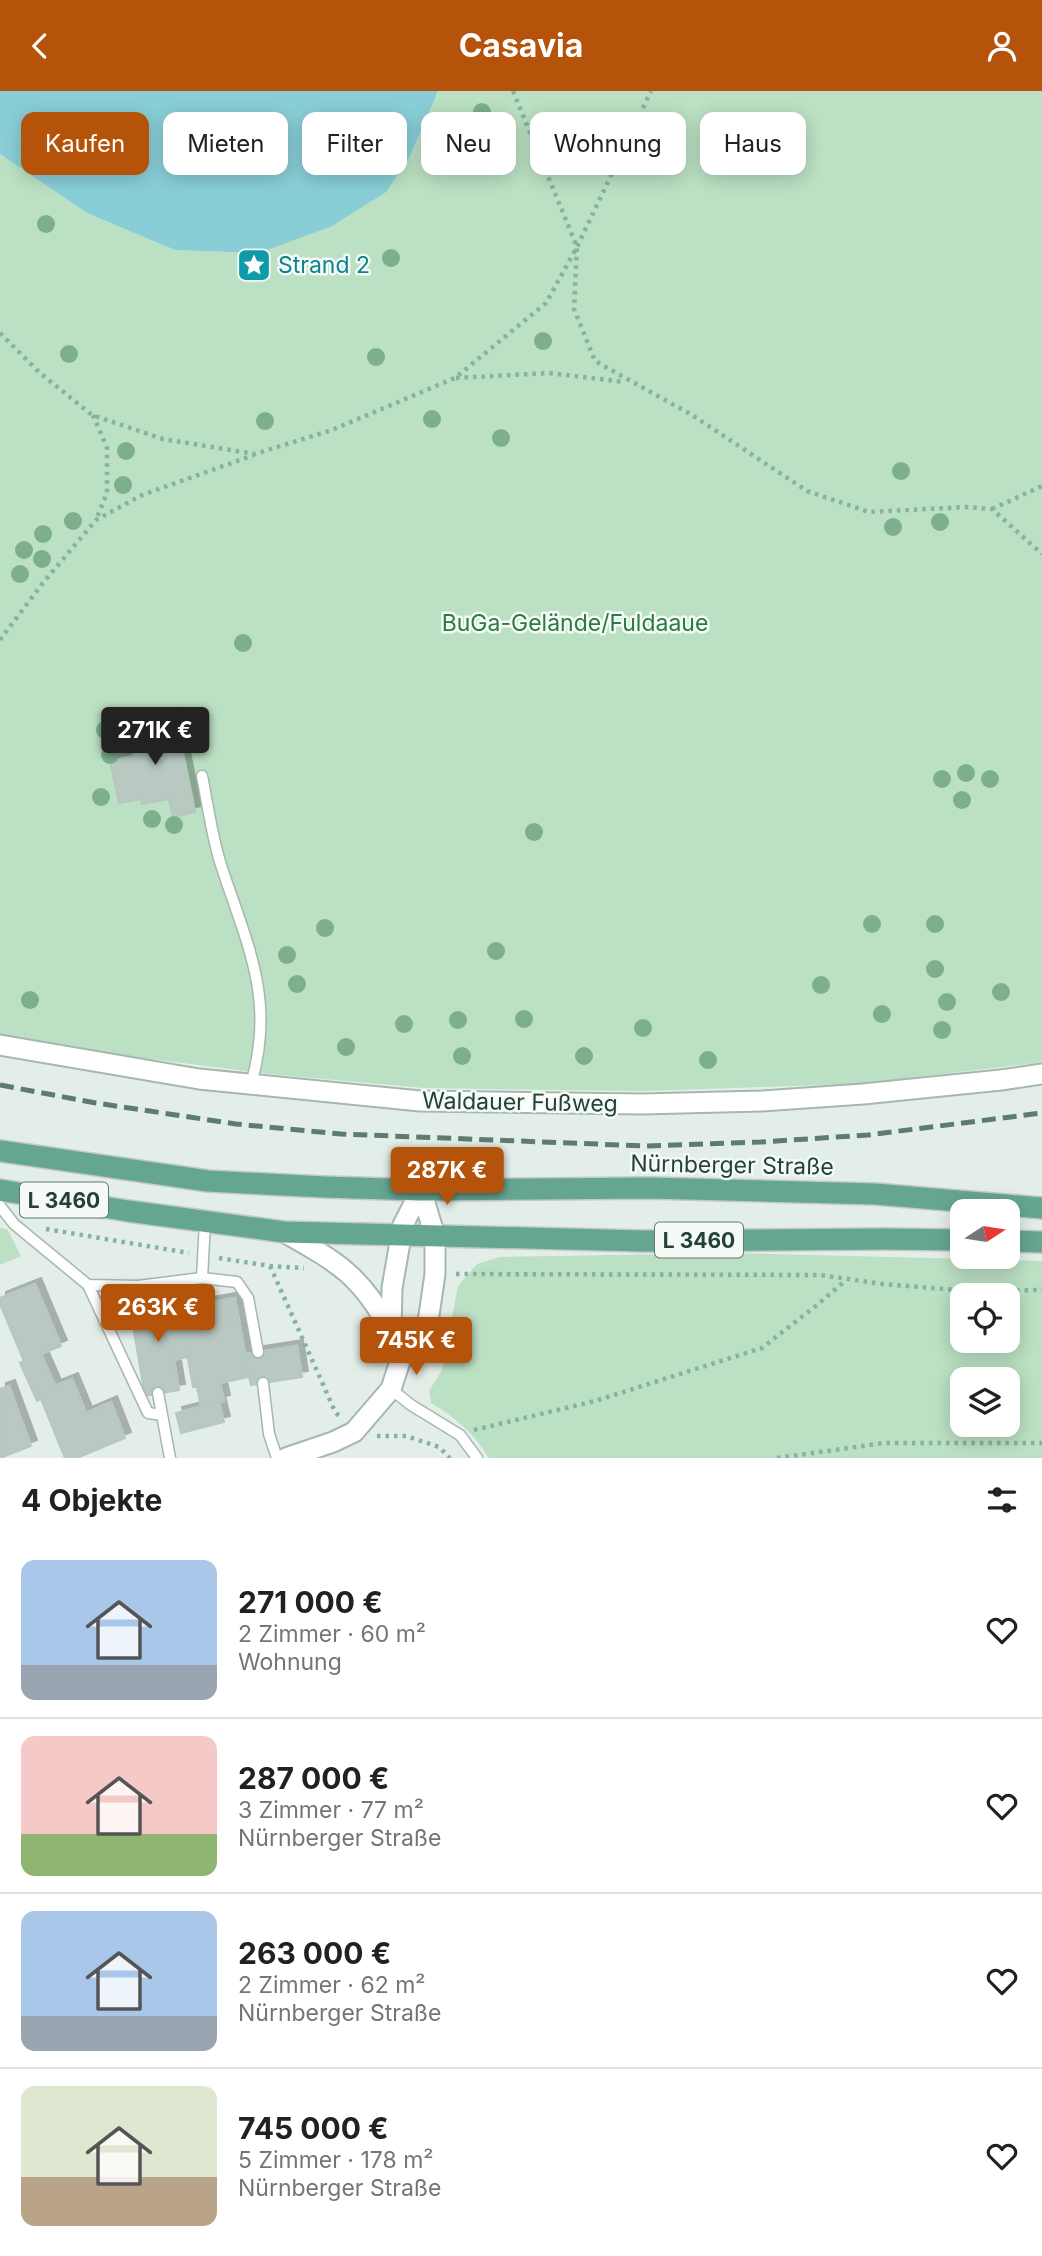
<!DOCTYPE html>
<html lang="de">
<meta charset="utf-8">
<style>
body{margin:0;font-family:Inter,sans-serif;background:#f2f2f2;color:#202124;height:100vh;display:flex;flex-direction:column;font-size:26px;white-space:nowrap}
*{box-sizing:border-box;margin:0}
p{font-size:23px;color:#757577}
.icon{flex:none;width:38px;height:38px;fill:none;stroke:currentColor;stroke-width:2;stroke-linecap:round;stroke-linejoin:round}
.map{position:relative;height:1367px;overflow:hidden}
.side{display:flex;flex-direction:column;background:#fff;flex:1}
.side>*{flex:none}
.hud{position:absolute;left:21px;top:21px;width:1001px;height:63px;display:flex;gap:14px}
.needle{width:46px;rotate:78deg}
.tools{position:absolute;left:950px;top:1108px;display:grid;gap:14px}
.tools a{display:grid;place-items:center;width:70px;height:70px;border-radius:14px;background:#fff;box-shadow:0 4px 18px #0003;font-size:35px}
.price{position:absolute;translate:-50% -60px;padding:0 16px;border-radius:7px;background:#b45309;color:#fff;font-size:23px;line-height:46px;filter:drop-shadow(0 2px 4px #0008)}
.price::after{content:'';position:absolute;left:50%;top:42px;width:21px;height:16px;margin-left:-10px;background:inherit;clip-path:polygon(0 0,100% 0,50% 100%)}
.price.current{background:#222;color:#fff}
ul{padding:0;list-style:none}
li{display:flex;align-items:center;gap:21px;height:175px;padding:0 21px}
li+li{border-top:2px solid #e0e0e0}
li span{display:grid;place-items:center;flex:none;width:196px;height:140px;border-radius:14px;color:#555}
li>.icon{margin-inline-start:auto}
span .icon{width:84px;height:84px;fill:#fffc;stroke-width:1}
li b{font-size:30px}
h2{display:flex;justify-content:space-between;align-items:center;height:84px;padding:0 21px;font-size:30px}
.pill{padding:0 24px;border-radius:14px;background:#fff;box-shadow:0 4px 18px #0003;font-size:24px;line-height:63px}
.pill.current{background:#b45309;color:#fff}
header{display:flex;justify-content:space-between;align-items:center;height:91px;padding:0 21px;background:#b45309;color:#fff;font-size:32px;font-weight:700}
.map>svg:first-child{display:block}
.green{fill:#bbe0c3;fill-rule:evenodd}
.water{fill:#89ced6}
.building{fill:#b9c9c2;stroke:#b5c8bf;stroke-width:2;filter:url(#shadow)}
.lines{fill:none;stroke-linecap:round;stroke-linejoin:round}
.service-casing{stroke:#a6b7b0;stroke-width:13}
.minor-casing{stroke:#a6b7b0;stroke-width:23}
.primary-casing{stroke:#c1cac7;stroke-width:24}
.path{stroke:#82b4a1;stroke-width:4.5;stroke-dasharray:3.5 5;stroke-linecap:butt}
.service{stroke:#fff;stroke-width:10}
.minor{stroke:#fff;stroke-width:19}
.primary{stroke:#65a692;stroke-width:21}
.rail{stroke:#5c7c72;stroke-width:5;stroke-dasharray:14 7;stroke-linecap:butt}
.tree{fill:#7daf8e}
.labels{text-anchor:middle;dominant-baseline:central;stroke-width:5;stroke-linejoin:round;paint-order:stroke}
.shield{fill:#f5faf7;stroke:#617871;stroke-width:2}
.shield-label{font-size:21px;font-weight:bold;fill:#224137}
.culture-label{font-size:23px;fill:#0d838f;stroke:#f5faf7;text-anchor:start}
.park-label{font-size:23px;fill:#297b44;stroke:#f5faf7}
.street-label{font-size:23px;fill:#224137;stroke:#f5faf7}
</style>
<header><svg class="icon" aria-label="back" viewBox="0 0 24 24"><path d="M15 5l-7 7 7 7"/></svg>Casavia<svg class="icon" aria-label="person" viewBox="0 0 24 24"><circle cx="12" cy="8" r="4"/><path d="M4 21q1-7 8-7t8 7"/></svg></header>
<div class="map">
<svg width="1042" height="1367" viewBox="0 0 1042 1367">
<defs>
<filter id="shadow"><feDropShadow dx="6" dy="-6" stdDeviation="0" flood-color="#0004"/></filter>
</defs>
<rect width="100%" height="100%" fill="#e4eee9"/>
<!-- green -->
<path class="green" d="M 438,0 L 1042,0 L 1042,971 L 859,993 L 641,1000 L 424,997 L 269,983 L 96,961 L 0,943 L 0,63 L 87,122 L 175,159 L 258,162 L 410,65 Z
M 0,1137 L 7,1138 L 21,1165 L 0,1174 Z
M 735,1162 L 1042,1170 L 1042,1367 L 489,1367 C 473,1341 456,1327 431,1312 L 429,1300 L 442,1279 L 458,1195 L 477,1173 L 500,1166 ZM 962,1204 L 1008,1204 L 1008,1250 L 962,1250 ZM 962,1288 L 1008,1288 L 1008,1334 L 962,1334 Z"/>
<!-- water -->
<path class="water" d="M 0,0 L 438,0 L 410,65 L 386,101 L 332,135 L 259,162 L 175,159 L 87,122 L 0,63 Z"/>
<!-- building -->
<path class="building" d="M 175,623 L 195,721 L 173,726 L 169,708 L 142,713 L 141,708 L 119,712 L 110,670 L 134,665 L 128,632 Z
M 35,1193 L 61,1255 L 41,1263 L 55,1295 L 72,1288 L 86,1322 L 111,1311 L 125,1347 L 77,1367 L 65,1367 L 41,1308 L 37,1310 L 20,1272 L 24,1270 L 0,1213 L 0,1207 Z
M 163,1205 L 165,1219 L 179,1217 L 188,1266 L 174,1269 L 179,1299 L 145,1305 L 129,1211 Z
M 235,1207 L 249,1286 L 220,1292 L 224,1310 L 201,1316 L 197,1296 L 193,1296 L 179,1217 Z
M 297,1255 L 302,1286 L 251,1294 L 245,1263 Z
M 9,1295 L 31,1355 L 0,1367 L 0,1298 Z
M 219,1311 L 224,1331 L 181,1342 L 176,1322 Z"/>
<g class="lines">
<!-- service casing -->
<g class="service-casing">
<path id="service" d="M 202,685 C 208,715 212,746 221,774 C 247,854 276,908 251,993
M 0,1115 L 14,1133 L 88,1194 L 138,1195 L 202,1187 L 237,1191 L 248,1207 L 258,1261
M 202,1187 L 205,1131
M 88,1194 L 148,1322 L 162,1324
M 138,1195 L 141,1209
M 263,1292 L 269,1343 L 277,1367
M 391,1298 L 411,1314 L 460,1344 L 477,1367
M 158,1302 L 170,1367"/>
</g>
<!-- minor casing -->
<g class="minor-casing">
<path id="minor" d="M 0,954 L 199,988 L 420,1010 L 642,1013 L 762,1010 L 863,1003 L 1001,989 L 1042,983
M 284,1141 C 335,1170 360,1183 389,1237
M 403,1261 L 391,1239 L 392,1197 L 403,1134 L 421,1099
M 286,1367 L 333,1351 L 354,1341 L 391,1298 L 403,1261 L 428,1231 L 435,1183 L 435,1145 L 421,1099"/>
</g>
<!-- primary casing -->
<g class="primary-casing">
<path id="primary" d="M 0,1060 L 208,1090 L 324,1096 L 421,1099 L 650,1097 L 875,1103 L 1042,1117
M 0,1099 L 128,1120 L 284,1141 L 643,1150 L 885,1148 L 962,1149
M 1008,1150 L 1042,1151"/>
</g>
<!-- path -->
<path class="path" d="M 513,0 L 577,156 L 574,218 L 595,270 L 692,324 L 807,400 L 869,421 L 966,416 L 992,418 L 1042,463
M 0,242 L 40,282 L 92,324 L 163,348 L 255,363 L 332,339 L 455,287 L 546,212 L 577,156 L 651,0
M 456,287 L 549,282 L 625,291
M 93,324 L 107,357 L 107,402 L 96,429
M 992,418 L 1042,395
M 0,549 L 42,493 L 96,429 L 142,404 L 254,364
M 46,1138 L 189,1162
M 219,1167 L 270,1175 L 304,1177
M 270,1175 L 322,1291 L 335,1321 L 340,1326
M 456,1183 L 820,1184 L 883,1193 L 969,1200 L 1042,1199
M 474,1339 L 595,1310 L 762,1257 L 817,1214 L 846,1189
M 377,1345 L 406,1345 L 439,1356 L 450,1367
M 777,1367 L 884,1352 L 1042,1352"/>
<!-- service -->
<use href="#service" class="service"/>
<!-- minor -->
<use href="#minor" class="minor"/>
<!-- primary -->
<use href="#primary" class="primary"/>
<!-- rail -->
<path class="rail" d="M 0,994 L 96,1012 L 236,1033 L 341,1043 L 646,1055 L 761,1051 L 868,1044 L 1042,1022"/>
</g>
<!-- trees -->
<g class="tree">
<circle cx="482" cy="21" r="9"/>
<circle cx="46" cy="133" r="9"/>
<circle cx="391" cy="167" r="9"/>
<circle cx="543" cy="250" r="9"/>
<circle cx="69" cy="263" r="9"/>
<circle cx="376" cy="266" r="9"/>
<circle cx="432" cy="328" r="9"/>
<circle cx="265" cy="330" r="9"/>
<circle cx="501" cy="347" r="9"/>
<circle cx="126" cy="360" r="9"/>
<circle cx="901" cy="380" r="9"/>
<circle cx="123" cy="394" r="9"/>
<circle cx="73" cy="430" r="9"/>
<circle cx="940" cy="431" r="9"/>
<circle cx="893" cy="436" r="9"/>
<circle cx="43" cy="443" r="9"/>
<circle cx="24" cy="459" r="9"/>
<circle cx="42" cy="468" r="9"/>
<circle cx="20" cy="483" r="9"/>
<circle cx="243" cy="552" r="9"/>
<circle cx="105" cy="639" r="9"/>
<circle cx="110" cy="664" r="9"/>
<circle cx="966" cy="682" r="9"/>
<circle cx="942" cy="688" r="9"/>
<circle cx="990" cy="688" r="9"/>
<circle cx="101" cy="706" r="9"/>
<circle cx="962" cy="709" r="9"/>
<circle cx="152" cy="728" r="9"/>
<circle cx="174" cy="734" r="9"/>
<circle cx="534" cy="741" r="9"/>
<circle cx="872" cy="833" r="9"/>
<circle cx="935" cy="833" r="9"/>
<circle cx="325" cy="837" r="9"/>
<circle cx="496" cy="860" r="9"/>
<circle cx="287" cy="864" r="9"/>
<circle cx="935" cy="878" r="9"/>
<circle cx="297" cy="893" r="9"/>
<circle cx="821" cy="894" r="9"/>
<circle cx="1001" cy="901" r="9"/>
<circle cx="30" cy="909" r="9"/>
<circle cx="947" cy="911" r="9"/>
<circle cx="882" cy="923" r="9"/>
<circle cx="524" cy="928" r="9"/>
<circle cx="458" cy="929" r="9"/>
<circle cx="404" cy="933" r="9"/>
<circle cx="643" cy="937" r="9"/>
<circle cx="942" cy="939" r="9"/>
<circle cx="346" cy="956" r="9"/>
<circle cx="462" cy="965" r="9"/>
<circle cx="584" cy="965" r="9"/>
<circle cx="708" cy="969" r="9"/>
</g>
<!-- icons -->
<defs>
<g id="sight-square" transform="scale(1.75)"><rect x="-9" y="-9" width="18" height="18" rx="4" fill="#0f9aa8" stroke="#f5faf7"/><path d="M0-6L1.8-2.2L6-1.7L2.9 1.2L3.7 5.4L0 3.3L-3.7 5.4L-2.9 1.2L-6-1.7L-1.8-2.2Z" fill="#fff"/></g>
</defs>
<g fill-rule="evenodd">
<use href="#sight-square" x="254" y="174"/>
</g>
<g class="labels">
<!-- shield labels -->
<g class="shield">
<rect x="20" y="1091.5" width="88" height="35" rx="5"/>
<rect x="655" y="1131.5" width="88" height="35" rx="5"/>
</g>
<g class="shield-label">
<text x="64" y="1109">L 3460</text>
<text x="699" y="1149">L 3460</text>
</g>
<!-- culture labels -->
<g class="culture-label">
<text x="278" y="174">Strand 2</text>
</g>
<!-- park labels -->
<g class="park-label">
<text x="575" y="532">BuGa-Gelände/Fuldaaue</text>
</g>
<!-- street labels -->
<g class="street-label">
<text transform="translate(520 1011) rotate(1)">Waldauer Fußweg</text>
<text transform="translate(732 1074) rotate(1)">Nürnberger Straße</text>
</g>
</g>
</svg>
<div class="tools">
<a><svg class="needle" viewBox="-14 -14 28 28"><path d="M0-13l5 13h-10z" fill="#e53935"/><path d="M0 13l5-13h-10z" fill="#757577"/></svg></a>
<a><svg class="icon" aria-label="locate" viewBox="0 0 24 24"><circle cx="12" cy="12" r="6"/><path d="M12 2v4M12 18v4M2 12h4M18 12h4"/></svg></a>
<a><svg class="icon" aria-label="layers" viewBox="0 0 24 24"><path d="M12 4l9 5-9 5-9-5zM3 14l9 5 9-5"/></svg></a>
</div>
<b class="price current" style="left:155px;top:676px">271K €</b>
<b class="price" style="left:447px;top:1116px">287K €</b>
<b class="price" style="left:158px;top:1253px">263K €</b>
<b class="price" style="left:416px;top:1286px">745K €</b>
<div class="hud">
<a class="pill current">Kaufen</a>
<a class="pill">Mieten</a>
<a class="pill">Filter</a>
<a class="pill">Neu</a>
<a class="pill">Wohnung</a>
<a class="pill">Haus</a>
</div>
</div>
<section class="side">
<h2>4 Objekte<svg class="icon" aria-label="filters" viewBox="0 0 24 24"><path d="M4 7h16M4 17h16"/><circle cx="9" cy="7" r="2"/><circle cx="15" cy="17" r="2"/></svg></h2>
<ul>
<li><span style="background:linear-gradient(#a9c7e8 75%,#9aa5b1 0)"><svg class="icon" aria-label="home" viewBox="0 0 24 24"><path d="M3 11l9-7 9 7M6 9v11h12V9"/></svg></span><div><b>271 000 €</b><p>2 Zimmer · 60 m²</p><p>Wohnung</p></div><svg class="icon" aria-label="heart" viewBox="0 0 24 24"><path d="M12 20l-8-8c-3-5 5-10 8-4 3-6 11-1 8 4z"/></svg></li>
<li><span style="background:linear-gradient(#f6c9c9 70%,#8fb573 0)"><svg class="icon" aria-label="home" viewBox="0 0 24 24"><path d="M3 11l9-7 9 7M6 9v11h12V9"/></svg></span><div><b>287 000 €</b><p>3 Zimmer · 77 m²</p><p>Nürnberger Straße</p></div><svg class="icon" aria-label="heart" viewBox="0 0 24 24"><path d="M12 20l-8-8c-3-5 5-10 8-4 3-6 11-1 8 4z"/></svg></li>
<li><span style="background:linear-gradient(#a9c7e8 75%,#9aa5b1 0)"><svg class="icon" aria-label="home" viewBox="0 0 24 24"><path d="M3 11l9-7 9 7M6 9v11h12V9"/></svg></span><div><b>263 000 €</b><p>2 Zimmer · 62 m²</p><p>Nürnberger Straße</p></div><svg class="icon" aria-label="heart" viewBox="0 0 24 24"><path d="M12 20l-8-8c-3-5 5-10 8-4 3-6 11-1 8 4z"/></svg></li>
<li><span style="background:linear-gradient(#dfe7d0 65%,#b9a48a 0)"><svg class="icon" aria-label="home" viewBox="0 0 24 24"><path d="M3 11l9-7 9 7M6 9v11h12V9"/></svg></span><div><b>745 000 €</b><p>5 Zimmer · 178 m²</p><p>Nürnberger Straße</p></div><svg class="icon" aria-label="heart" viewBox="0 0 24 24"><path d="M12 20l-8-8c-3-5 5-10 8-4 3-6 11-1 8 4z"/></svg></li>
</ul>
</section>
